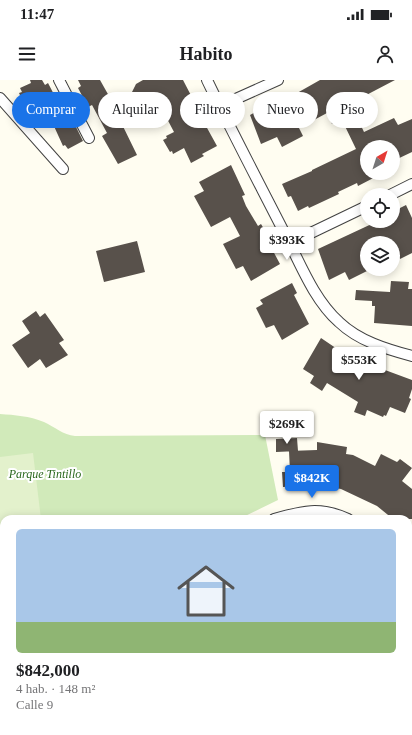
<!DOCTYPE html>
<html lang="es">
<meta charset="utf-8">
<style>
body{margin:0;font-family:Georgia,serif;background:#f2f2f2;color:#202124;height:100vh;display:flex;flex-direction:column;font-size:15px;white-space:nowrap}
*{box-sizing:border-box;margin:0}
p{font-size:13px;color:#757577}
.icon{flex:none;width:22px;height:22px;fill:none;stroke:currentColor;stroke-width:2;stroke-linecap:round;stroke-linejoin:round}
.map{position:relative;flex:1;overflow:hidden}
.drawer{position:absolute;left:0px;top:435px;width:412px;height:220px;display:flex;flex-direction:column;background:#fff;border-radius:12px 12px 0 0;box-shadow:0 2px 10px #0003}
.drawer>*{flex:none}
.guide{position:absolute;left:12px;top:12px;width:388px;height:36px;display:flex;gap:8px}
.needle{width:26px;rotate:39deg}
.tools{position:absolute;left:360px;top:60px;display:grid;gap:8px}
.tools a{display:grid;place-items:center;width:40px;height:40px;border-radius:50%;background:#fff;box-shadow:0 2px 10px #0003;font-size:20px}
.price{position:absolute;translate:-50% -34px;padding:0 9px;border-radius:4px;background:#fff;color:#222;font-size:13px;line-height:26px;filter:drop-shadow(0 1px 2px #0008)}
.price::after{content:'';position:absolute;left:50%;top:24px;width:12px;height:9px;margin-left:-6px;background:inherit;clip-path:polygon(0 0,100% 0,50% 100%)}
.price.current{background:#1a73e8;color:#fff}
ul{padding:0;list-style:none}
li{display:grid;align-content:center;gap:8px;height:212px;padding:0 16px}
li span{display:grid;place-items:center;height:124px;border-radius:6px;color:#555}
li>.icon{margin-inline-start:auto}
span .icon{width:72px;height:72px;fill:#fffc;stroke-width:1}
li b{font-size:17px}
.pill{padding:0 14px;border-radius:18px;background:#fff;box-shadow:0 2px 10px #0003;font-size:14px;line-height:36px}
.pill.current{background:#1a73e8;color:#fff}
.status{display:flex;justify-content:space-between;align-items:center;height:28px;padding:0 20px;background:#fff;direction:ltr}
.status svg{height:11px;fill:currentColor}
header{display:flex;justify-content:space-between;align-items:center;height:52px;padding:0 16px;background:#fff;font-size:18px;font-weight:600}
.map>svg:first-child{display:block}
.green{fill:#d1eaba}
.pitch{fill:#e3f1cc}
.building{fill:#58514b}
.lines{fill:none;stroke-linecap:round;stroke-linejoin:round}
.street-casing{stroke:#424242;stroke-width:12}
.street{stroke:#fff;stroke-width:10}
.labels{text-anchor:middle;dominant-baseline:central;stroke-width:4;stroke-linejoin:round;paint-order:stroke}
.park-label{font-size:12px;font-style:italic;fill:#2b681e;stroke:#fff}
</style>
<div class="status"><b>11:47</b><svg viewBox="0 0 49 12"><path d="M0 12V9h3v3zM5 12V6h3v6zM10 12V3h3v9zM15 12V0h3v12zM26 1h20v11H26zM47 4h2v5h-2z"/></svg></div>
<header><svg class="icon" aria-label="menu" viewBox="0 0 24 24"><path d="M4 6h16M4 12h16M4 18h16"/></svg>Habito<svg class="icon" aria-label="person" viewBox="0 0 24 24"><circle cx="12" cy="8" r="4"/><path d="M4 21q1-7 8-7t8 7"/></svg></header>
<div class="map">
<svg width="412" height="655" viewBox="0 0 412 655">
<rect width="100%" height="100%" fill="#fffdf1"/>
<!-- green -->
<path class="green" d="M 0,334 C 15,335 29,336 44,342 C 55,347 63,355 75,356 L 265,355 L 278,420 L 239,439 L 4,439 L 4,512 L 0,513 Z"/>
<!-- pitch -->
<path class="pitch" d="M 33,373 L 41,439 L 4,439 L 4,451 L 0,451 L 0,377 Z"/>
<!-- building -->
<path class="building" d="M 30,0 L 42,0 L 45,5 L 48,3 L 60,26 L 66,37 L 68,36 L 71,42 L 73,41 L 83,61 L 68,69 L 65,65 L 63,66 L 43,22 L 27,30 L 19,13 L 22,12 L 20,8 L 31,3 Z
M 78,0 L 100,0 L 109,16 L 114,13 L 121,26 L 115,30 L 137,75 L 118,84 L 102,56 L 107,53 L 92,25 L 88,27 L 78,8 L 81,6 Z
M 143,0 L 183,0 L 197,27 L 200,26 L 205,35 L 201,37 L 217,66 L 202,74 L 204,76 L 191,83 L 184,68 L 173,74 L 172,71 L 170,72 L 163,60 L 167,58 L 166,56 L 174,52 L 164,33 L 146,43 L 131,14 L 136,4 Z
M 320,0 L 395,0 L 353,22 L 358,32 L 355,33 L 364,52 L 394,38 L 398,45 L 412,39 L 412,72 L 393,81 L 393,67 L 367,67 L 367,93 L 383,93 L 358,106 L 357,103 L 338,112 L 339,114 L 309,128 L 308,126 L 298,131 L 291,116 L 288,117 L 282,104 L 312,91 L 312,90 L 356,69 L 342,40 L 332,44 L 327,33 L 299,48 L 303,56 L 282,67 L 277,57 L 261,64 L 250,35 L 289,14 L 290,17 Z
M 231,85 L 245,115 L 242,116 L 246,126 L 258,146 L 261,144 L 267,154 L 265,156 L 280,184 L 251,201 L 243,186 L 236,189 L 223,164 L 240,156 L 230,137 L 211,147 L 194,116 L 204,111 L 199,102 Z
M 406,125 L 412,138 L 412,173 L 400,179 L 399,177 L 393,179 L 393,163 L 367,163 L 367,191 L 349,200 L 345,192 L 329,200 L 318,169 L 378,141 L 393,141 L 393,135 L 397,133 L 396,130 Z
M 137,161 L 145,192 L 104,202 L 96,171 Z
M 391,201 L 409,202 L 408,209 L 412,209 L 412,246 L 374,243 L 375,226 L 372,226 L 372,221 L 355,220 L 356,210 L 390,212 Z
M 292,203 L 297,213 L 294,215 L 309,244 L 282,260 L 274,245 L 266,248 L 256,228 L 263,224 L 260,220 Z
M 36,231 L 40,237 L 45,233 L 64,260 L 59,263 L 68,275 L 46,288 L 40,279 L 28,288 L 12,265 L 30,253 L 22,241 Z
M 321,258 L 349,277 L 348,278 L 371,291 L 374,283 L 385,288 L 385,290 L 412,300 L 412,309 L 409,318 L 411,319 L 405,333 L 390,327 L 386,336 L 384,335 L 383,337 L 367,330 L 365,336 L 354,332 L 358,322 L 327,303 L 322,311 L 310,303 L 314,296 L 303,289 Z
M 297,358 L 298,371 L 276,372 L 276,359 Z
M 317,362 L 347,367 L 346,374 L 353,375 L 375,386 L 381,374 L 397,382 L 400,379 L 412,388 L 402,401 L 412,409 L 412,439 L 393,439 L 377,426 L 341,409 L 320,405 L 283,407 L 282,392 L 290,392 L 289,371 L 317,370 Z"/>
<g class="lines">
<!-- street casing -->
<g class="street-casing">
<path id="street" d="M 59,0 L 89,58
M 207,0 C 232,52 259,103 285,154 C 300,183 314,220 339,242 C 359,261 386,269 412,276
M 0,18 L 63,89
M 220,26 L 278,0
M 390,115 L 412,104
M 290,163 L 367,126
M 274,439 C 302,431 320,426 348,439
M 408,517 L 412,516
M 0,529 L 4,528
M 408,649 L 412,647
M 0,653 L 12,651
M 395,655 L 403,651"/>
</g>
<!-- street -->
<use href="#street" class="street"/>
</g>
<g class="labels">
<!-- park labels -->
<g class="park-label">
<text x="45" y="394">Parque Tintillo</text>
</g>
</g>
</svg>
<div class="tools">
<a><svg class="needle" viewBox="-14 -14 28 28"><path d="M0-13l5 13h-10z" fill="#e53935"/><path d="M0 13l5-13h-10z" fill="#757577"/></svg></a>
<a><svg class="icon" aria-label="locate" viewBox="0 0 24 24"><circle cx="12" cy="12" r="6"/><path d="M12 2v4M12 18v4M2 12h4M18 12h4"/></svg></a>
<a><svg class="icon" aria-label="layers" viewBox="0 0 24 24"><path d="M12 4l9 5-9 5-9-5zM3 14l9 5 9-5"/></svg></a>
</div>
<b class="price" style="left:287px;top:181px">$393K</b>
<b class="price" style="left:359px;top:301px">$553K</b>
<b class="price" style="left:287px;top:365px">$269K</b>
<b class="price current" style="left:312px;top:419px">$842K</b>
<div class="guide">
<a class="pill current">Comprar</a>
<a class="pill">Alquilar</a>
<a class="pill">Filtros</a>
<a class="pill">Nuevo</a>
<a class="pill">Piso</a>
</div>
<section class="drawer">
<ul>
<li><span style="background:linear-gradient(#a9c7e8 75%,#8fb573 0)"><svg class="icon" aria-label="home" viewBox="0 0 24 24"><path d="M3 11l9-7 9 7M6 9v11h12V9"/></svg></span><div><b>$842,000</b><p>4 hab. · 148 m²</p><p>Calle 9</p></div></li>
</ul>
</section>
</div>
